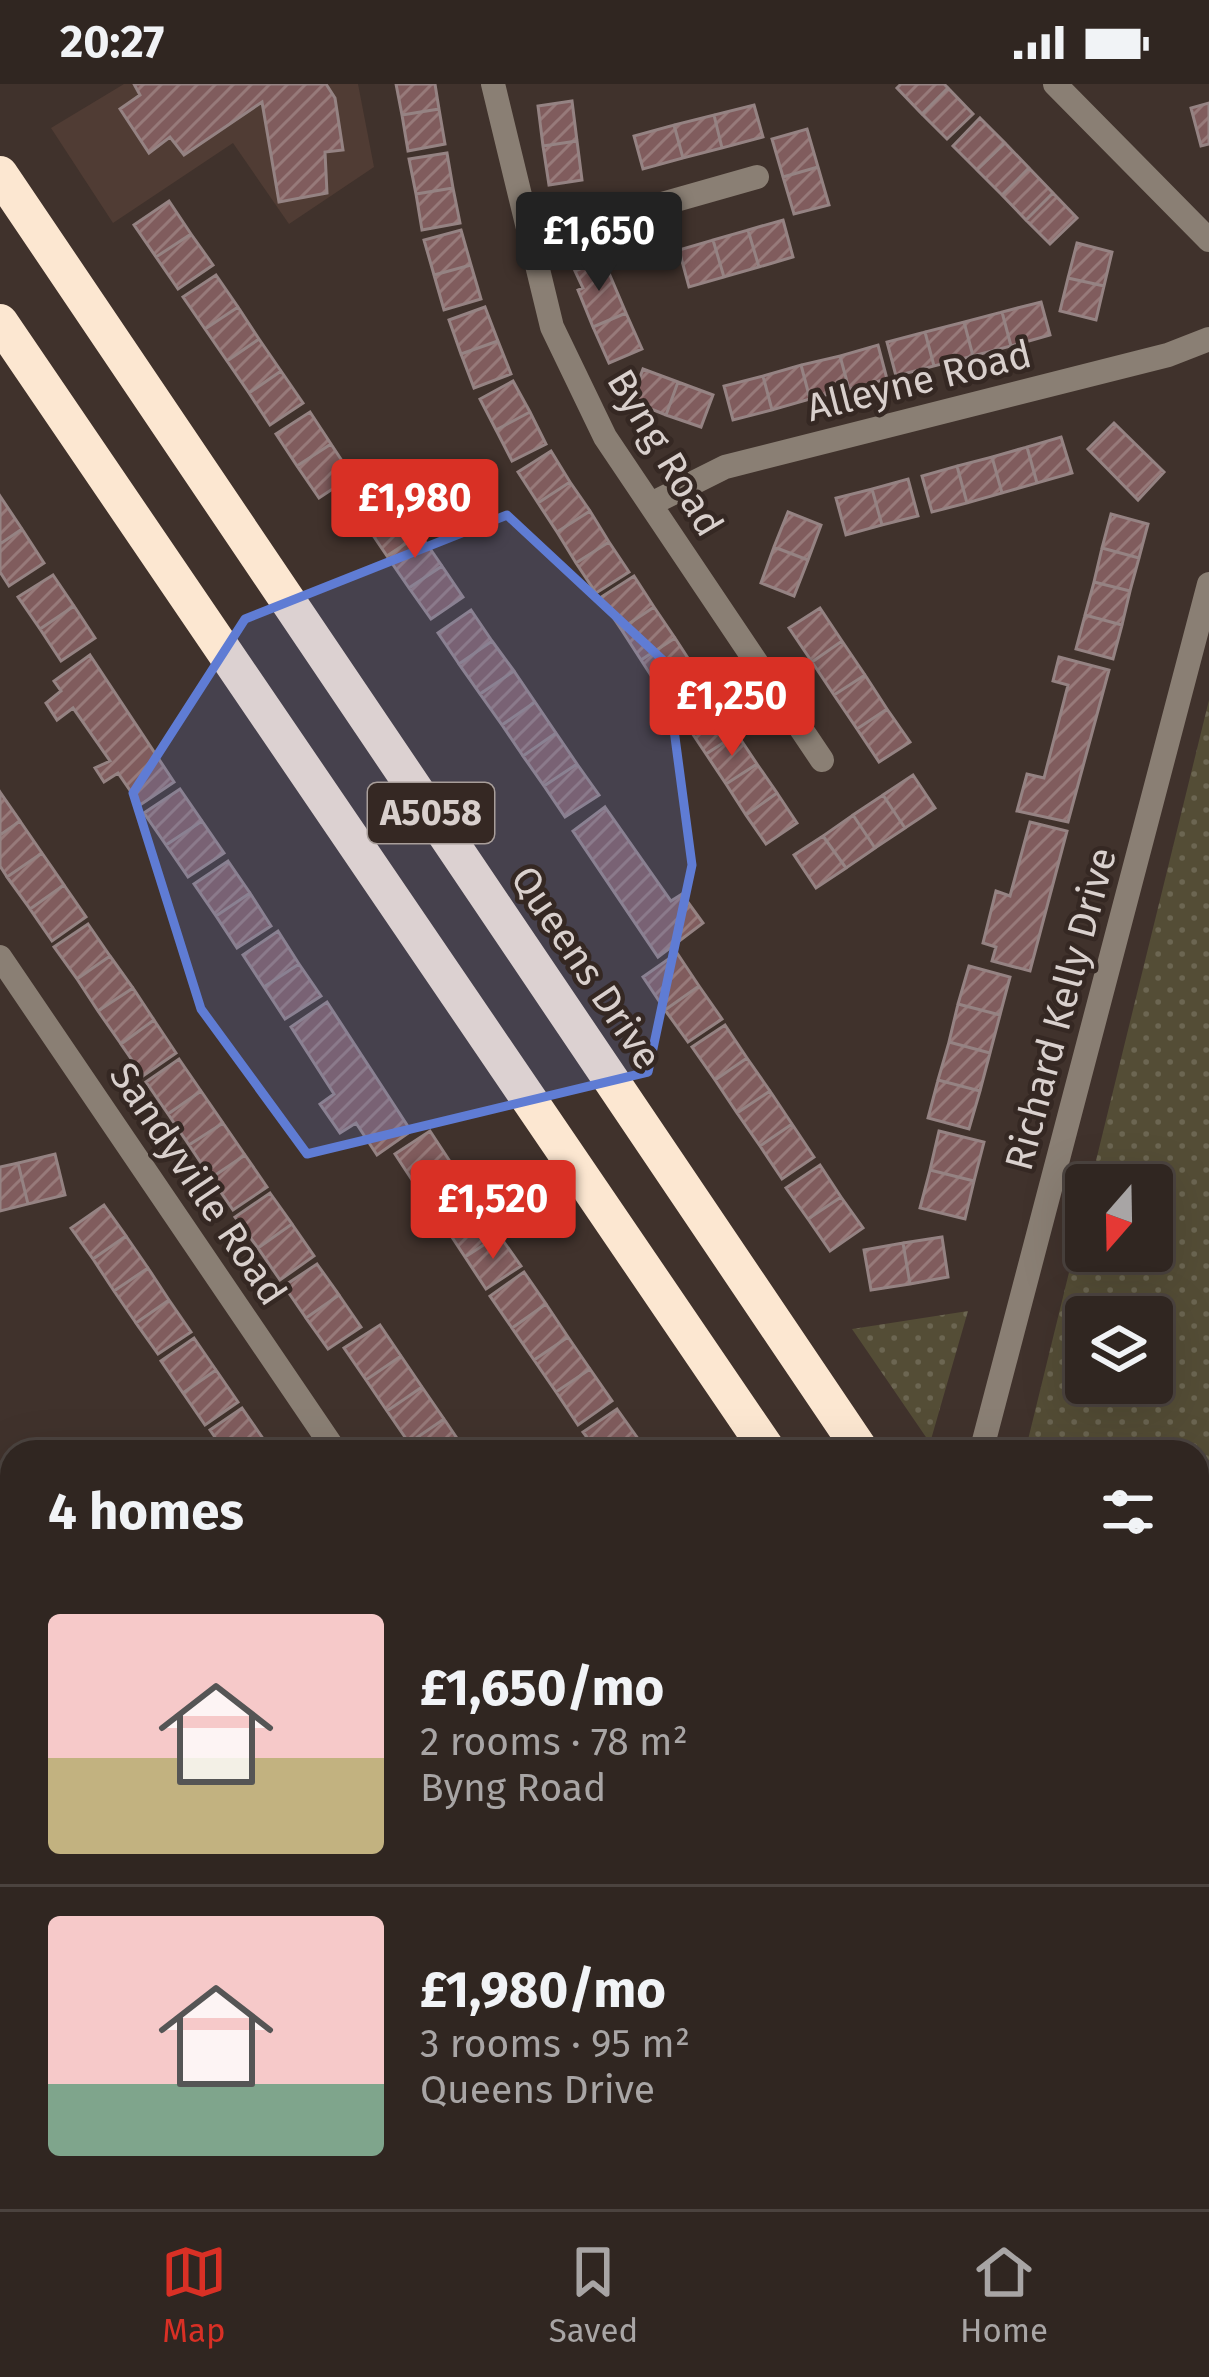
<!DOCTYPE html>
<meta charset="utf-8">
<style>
body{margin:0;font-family:"Fira Sans",sans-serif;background:#3c322e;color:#f1f3f6;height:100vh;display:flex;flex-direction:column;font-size:45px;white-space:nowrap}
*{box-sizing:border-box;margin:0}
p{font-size:39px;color:#a8a5a5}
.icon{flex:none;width:66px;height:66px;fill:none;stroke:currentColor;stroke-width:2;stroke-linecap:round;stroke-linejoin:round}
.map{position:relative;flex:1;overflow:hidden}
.panel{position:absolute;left:0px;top:1356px;width:1209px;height:771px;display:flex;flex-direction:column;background:#302621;border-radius:36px 36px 0 0;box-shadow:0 12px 48px #0002,0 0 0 3px #4b433f}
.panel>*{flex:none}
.needle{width:78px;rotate:200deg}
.tools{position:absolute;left:1065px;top:1080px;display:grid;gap:24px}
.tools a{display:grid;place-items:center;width:108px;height:108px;border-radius:12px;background:#302621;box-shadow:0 12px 48px #0002,0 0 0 3px #4b433f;font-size:60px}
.price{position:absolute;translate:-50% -102px;padding:0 27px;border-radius:12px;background:#d93025;color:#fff;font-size:39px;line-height:78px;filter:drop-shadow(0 3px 6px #0008)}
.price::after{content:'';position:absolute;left:50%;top:72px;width:36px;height:27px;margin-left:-18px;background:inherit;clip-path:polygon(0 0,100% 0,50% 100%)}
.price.active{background:#222;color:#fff}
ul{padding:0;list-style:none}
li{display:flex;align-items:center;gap:36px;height:300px;padding:0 48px}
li+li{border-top:3px solid #4b433f}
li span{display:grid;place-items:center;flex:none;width:336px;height:240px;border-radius:12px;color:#555}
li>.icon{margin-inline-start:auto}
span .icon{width:144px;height:144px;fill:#fffc;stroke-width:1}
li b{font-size:51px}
h2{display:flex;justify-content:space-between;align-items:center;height:144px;padding:0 48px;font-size:51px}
.status{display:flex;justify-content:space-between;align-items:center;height:84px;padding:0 60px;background:#302621;direction:ltr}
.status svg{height:33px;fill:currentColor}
.menu{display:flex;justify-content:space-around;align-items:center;height:168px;border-top:3px solid #4b433f;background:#302621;font-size:33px;color:#a8a5a5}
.menu a{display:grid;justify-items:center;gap:6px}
.menu .active{color:#d93025}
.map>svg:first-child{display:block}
.built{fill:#503c34}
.grass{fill:url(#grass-dots);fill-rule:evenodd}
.building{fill:url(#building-hatch);stroke:#958383;stroke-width:3}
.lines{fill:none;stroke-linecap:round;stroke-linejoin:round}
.street{stroke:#8a7f74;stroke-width:24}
.highway{stroke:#fce7d1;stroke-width:36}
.marked{fill:#5f7cd4;fill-opacity:0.2;stroke:#5f7cd4;stroke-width:9;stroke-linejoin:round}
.labels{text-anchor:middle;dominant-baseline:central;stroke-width:9;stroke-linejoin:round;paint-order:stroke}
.shield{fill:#352823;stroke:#a89e9a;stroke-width:3}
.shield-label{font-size:36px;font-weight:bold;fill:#d9d0cd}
.street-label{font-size:39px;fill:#d9d0cd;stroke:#352823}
</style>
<div class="status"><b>20:27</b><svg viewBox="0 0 49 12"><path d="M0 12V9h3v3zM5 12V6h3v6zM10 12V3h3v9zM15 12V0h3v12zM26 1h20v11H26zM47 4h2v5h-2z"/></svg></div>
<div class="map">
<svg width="1209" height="2125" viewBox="0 0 1209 2125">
<defs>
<pattern id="grass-dots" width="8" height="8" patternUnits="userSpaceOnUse" patternTransform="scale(3)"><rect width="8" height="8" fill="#544d36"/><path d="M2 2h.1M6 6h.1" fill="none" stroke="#6c6652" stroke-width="1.8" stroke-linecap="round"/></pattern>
<pattern id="building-hatch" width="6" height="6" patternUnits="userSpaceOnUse" patternTransform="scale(3)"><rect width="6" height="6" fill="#805c5d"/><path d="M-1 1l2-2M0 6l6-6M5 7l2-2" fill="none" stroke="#977a7a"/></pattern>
</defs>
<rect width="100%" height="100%" fill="#40322c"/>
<!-- built -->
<path class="built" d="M 124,0 L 358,0 L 374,83 L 289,140 L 233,59 L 113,139 L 51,44 Z"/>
<!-- grass -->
<path class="grass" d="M 1209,616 L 1209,1755 L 1197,1740 L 1197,1368 L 1025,1368 L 1086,1119 L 1086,1167 L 1152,1167 L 1152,1101 L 1090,1101 ZM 1152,1233 L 1152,1299 L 1086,1299 L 1086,1233 Z
M 968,1227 L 930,1359 L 852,1245 Z
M 1197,2012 L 1209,2024 L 1209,2125 L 823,2125 L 826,2115 L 1197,2115 Z"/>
<!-- building -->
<path class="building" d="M 134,0 L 326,0 L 335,14 L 343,66 L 325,68 L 327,109 L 279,118 L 262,18 L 184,71 L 170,53 L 149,69 L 120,25 L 140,11 Z
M 396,0 L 435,0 L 439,25 L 402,31 Z
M 901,0 L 944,0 L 948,4 L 922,30 L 897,4 Z
M 948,4 L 973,30 L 947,55 L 922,30 Z
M 572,17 L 577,57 L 543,62 L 538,22 Z
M 1209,19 L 1209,60 L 1201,62 L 1191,24 Z
M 754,21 L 763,53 L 722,64 L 714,31 Z
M 439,25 L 445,60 L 408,67 L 402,31 Z
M 714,31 L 722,64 L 683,74 L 674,41 Z
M 980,34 L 1005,59 L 977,86 L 953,62 Z
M 674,41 L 683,74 L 643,85 L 634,52 Z
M 807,45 L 818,83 L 783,93 L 772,55 Z
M 577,57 L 582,96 L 549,101 L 543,62 Z
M 1005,59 L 1029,84 L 1002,111 L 977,86 Z
M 447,69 L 453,104 L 416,110 L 409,75 Z
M 818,83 L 829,121 L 794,130 L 783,93 Z
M 1029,84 L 1053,109 L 1026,136 L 1002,111 Z
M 453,104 L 460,139 L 422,146 L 416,110 Z
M 1053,109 L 1077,134 L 1050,160 L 1026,136 Z
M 169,117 L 191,150 L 156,173 L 134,141 Z
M 783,136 L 793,173 L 759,183 L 748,146 Z
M 461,146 L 471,181 L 434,191 L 424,156 Z
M 748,146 L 759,183 L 724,193 L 713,156 Z
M 191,150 L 213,181 L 178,205 L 156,173 Z
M 713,156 L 724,193 L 689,203 L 679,166 Z
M 1077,159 L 1112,168 L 1104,202 L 1068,194 Z
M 603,175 L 626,229 L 593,243 L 578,206 L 583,204 L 575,187 Z
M 471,181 L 481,215 L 444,226 L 434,191 Z
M 216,191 L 238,223 L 205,245 L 183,213 Z
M 1068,194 L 1104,202 L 1096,236 L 1060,227 Z
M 1041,218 L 1050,251 L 1011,262 L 1002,228 Z
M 238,223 L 259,255 L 227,277 L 205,245 Z
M 485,223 L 498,257 L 461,270 L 449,236 Z
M 1002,228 L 1011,262 L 973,272 L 964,238 Z
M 626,229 L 642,265 L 609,279 L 593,243 Z
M 964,238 L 973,272 L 934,282 L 925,248 Z
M 925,248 L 934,282 L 896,292 L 887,258 Z
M 259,255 L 281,287 L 249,309 L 227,277 Z
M 498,257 L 511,290 L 474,304 L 461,270 Z
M 878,261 L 887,295 L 849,305 L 840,272 Z
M 840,272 L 849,305 L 810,315 L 801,281 Z
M 801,281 L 810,315 L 772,326 L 763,292 Z
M 643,285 L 678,298 L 666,331 L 631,317 Z
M 281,287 L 303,319 L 270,341 L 249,309 Z
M 763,292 L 772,326 L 733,336 L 724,302 Z
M 513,297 L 530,328 L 496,346 L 480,315 Z
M 678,298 L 713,311 L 701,343 L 666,331 Z
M 310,328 L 331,360 L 297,382 L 276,350 Z
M 530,328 L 546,360 L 512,377 L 496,346 Z
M 1114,339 L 1164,388 L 1138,416 L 1088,365 Z
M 1061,353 L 1072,389 L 1037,399 L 1027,363 Z
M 331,360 L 352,392 L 319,414 L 297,382 Z
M 1027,363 L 1037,399 L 1002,409 L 992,373 Z
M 551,367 L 570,398 L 538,419 L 518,388 Z
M 992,373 L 1002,409 L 967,419 L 957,382 Z
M 957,382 L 967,419 L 932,428 L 922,392 Z
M 377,387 L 399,419 L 366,441 L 344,410 Z
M 908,395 L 918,432 L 882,441 L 872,405 Z
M 570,398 L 590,427 L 557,448 L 538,419 Z
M 872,405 L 882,441 L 846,451 L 836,414 Z
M 0,412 L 22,445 L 0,460 Z
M 399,419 L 420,450 L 387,472 L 366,441 Z
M 590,427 L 609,458 L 576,479 L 557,448 Z
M 788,428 L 821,441 L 808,476 L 774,463 Z
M 1111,430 L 1148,440 L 1139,474 L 1102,464 Z
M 22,445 L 44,479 L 9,502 L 0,488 L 0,460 Z
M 420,450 L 442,482 L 409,504 L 387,472 Z
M 609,458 L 629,488 L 596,509 L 576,479 Z
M 774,463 L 808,476 L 794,512 L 761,499 Z
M 1102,464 L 1139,474 L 1130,507 L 1094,498 Z
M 442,482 L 463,513 L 431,535 L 409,504 Z
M 53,491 L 74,522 L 40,545 L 18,513 Z
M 634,492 L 654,523 L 621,545 L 600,514 Z
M 1094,498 L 1130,507 L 1122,541 L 1085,531 Z
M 74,522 L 95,554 L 61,577 L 40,545 Z
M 654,523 L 675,554 L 641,576 L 621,545 Z
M 820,524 L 842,557 L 812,578 L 789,544 Z
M 471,526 L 492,557 L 459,580 L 438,549 Z
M 1085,531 L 1122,541 L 1113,575 L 1076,565 Z
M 675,554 L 695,585 L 661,607 L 641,576 Z
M 492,557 L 514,587 L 480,610 L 459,580 Z
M 842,557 L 865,591 L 834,611 L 812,578 Z
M 90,571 L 174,698 L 140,721 L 118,689 L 104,698 L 95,684 L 110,677 L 73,624 L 57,636 L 46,619 L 61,607 L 54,597 Z
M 1059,573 L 1109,586 L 1068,738 L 1017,727 L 1027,690 L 1044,694 L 1068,601 L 1053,597 Z
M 695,585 L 713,613 L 670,642 L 659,625 L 669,618 L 661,607 Z
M 514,587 L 535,618 L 502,641 L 480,610 Z
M 865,591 L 887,625 L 857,645 L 834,611 Z
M 535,618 L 556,649 L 523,672 L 502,641 Z
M 717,620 L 737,650 L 706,670 L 686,640 Z
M 887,625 L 910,658 L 879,678 L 857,645 Z
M 556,649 L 577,680 L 544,702 L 523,672 Z
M 737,650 L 757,680 L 726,700 L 706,670 Z
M 577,680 L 599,711 L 565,733 L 544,702 Z
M 757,680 L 777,709 L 746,731 L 726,700 Z
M 913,691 L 935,724 L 905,744 L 883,711 Z
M 180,705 L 202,737 L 166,761 L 144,729 Z
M 0,708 L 20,737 L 0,751 Z
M 777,709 L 797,739 L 766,760 L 746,731 Z
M 883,711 L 905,744 L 875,764 L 853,731 Z
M 605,723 L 671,817 L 682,810 L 703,839 L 658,873 L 573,747 Z
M 853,731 L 875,764 L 846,784 L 823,752 Z
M 20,737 L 42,769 L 7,793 L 0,782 L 0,751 Z
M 202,737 L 224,769 L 188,793 L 166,761 Z
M 1030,738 L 1067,747 L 1030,887 L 992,877 L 996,863 L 983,859 L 996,807 L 1010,812 Z
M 823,752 L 846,784 L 816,804 L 794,771 Z
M 42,769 L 64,801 L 30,825 L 7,793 Z
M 228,777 L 250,809 L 216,832 L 194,800 Z
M 64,801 L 86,833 L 52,857 L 30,825 Z
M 250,809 L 271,842 L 237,864 L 216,832 Z
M 88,840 L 110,872 L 77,895 L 54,863 Z
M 278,847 L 299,880 L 264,903 L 243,871 Z
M 677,869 L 699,902 L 665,926 L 643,893 Z
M 110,872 L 133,904 L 98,927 L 77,895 Z
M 299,880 L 321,912 L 285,935 L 264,903 Z
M 969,882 L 1010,893 L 1000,931 L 958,920 Z
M 699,902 L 722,935 L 688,958 L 665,926 Z
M 133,904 L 154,936 L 121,960 L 98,927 Z
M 327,918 L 411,1047 L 377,1071 L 356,1039 L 340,1049 L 320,1020 L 334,1010 L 291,943 Z
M 958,920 L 1000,931 L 990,969 L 949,958 Z
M 154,936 L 176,969 L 143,992 L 121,960 Z
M 725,941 L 747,974 L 715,996 L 692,963 Z
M 949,958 L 990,969 L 980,1007 L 938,996 Z
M 747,974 L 770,1007 L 737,1029 L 715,996 Z
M 179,975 L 201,1007 L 168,1030 L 146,998 Z
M 938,996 L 980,1007 L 969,1045 L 928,1034 Z
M 201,1007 L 223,1039 L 189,1061 L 168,1030 Z
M 770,1007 L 792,1040 L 760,1062 L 737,1029 Z
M 223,1039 L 245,1071 L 211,1094 L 189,1061 Z
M 792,1040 L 814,1073 L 782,1095 L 760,1062 Z
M 430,1047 L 451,1079 L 416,1102 L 395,1070 Z
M 939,1047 L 984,1058 L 974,1097 L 930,1086 Z
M 55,1070 L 65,1111 L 28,1120 L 18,1079 Z
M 245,1071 L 267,1103 L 233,1126 L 211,1094 Z
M 18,1079 L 28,1120 L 0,1127 L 0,1083 Z
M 451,1079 L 473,1110 L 438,1134 L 416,1102 Z
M 820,1081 L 841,1113 L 808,1135 L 786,1104 Z
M 930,1086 L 974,1097 L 965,1135 L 920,1124 Z
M 270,1109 L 292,1140 L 258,1164 L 235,1133 Z
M 841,1113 L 863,1144 L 830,1167 L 808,1135 Z
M 478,1119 L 499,1151 L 465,1173 L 444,1141 Z
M 104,1121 L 126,1152 L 93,1175 L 71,1144 Z
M 292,1140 L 314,1172 L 280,1196 L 258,1164 Z
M 499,1151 L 521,1182 L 486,1205 L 465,1173 Z
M 126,1152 L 148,1184 L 114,1207 L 93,1175 Z
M 942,1153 L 948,1193 L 910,1200 L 903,1159 Z
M 903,1159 L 910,1200 L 871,1206 L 864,1166 Z
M 317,1180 L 339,1211 L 306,1234 L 284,1202 Z
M 148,1184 L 169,1216 L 136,1239 L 114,1207 Z
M 524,1188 L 546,1220 L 512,1244 L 490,1212 Z
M 339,1211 L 361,1243 L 328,1265 L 306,1234 Z
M 169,1216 L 191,1248 L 158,1270 L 136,1239 Z
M 546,1220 L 568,1253 L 534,1276 L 512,1244 Z
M 380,1241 L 401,1272 L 366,1296 L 344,1264 Z
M 568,1253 L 590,1285 L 556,1308 L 534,1276 Z
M 194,1254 L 216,1286 L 183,1309 L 161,1277 Z
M 401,1272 L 422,1303 L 387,1327 L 366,1296 Z
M 590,1285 L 612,1317 L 578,1341 L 556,1308 Z
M 216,1286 L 238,1318 L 205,1341 L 183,1309 Z
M 422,1303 L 444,1335 L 409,1359 L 387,1327 Z
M 242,1324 L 264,1356 L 246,1368 L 225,1368 L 210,1346 Z
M 617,1325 L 639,1356 L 621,1368 L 598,1368 L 583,1348 Z
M 444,1335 L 465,1366 L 415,1368 L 409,1359 Z
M 12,1514 L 12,1567 L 0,1555 L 0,1527 Z
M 0,1844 L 12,1844 L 12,1880 L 0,1880 Z
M 0,1981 L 12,1982 L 12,2020 L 0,2020 Z
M 485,2115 L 514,2115 L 525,2118 L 523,2125 L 483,2125 Z
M 660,2115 L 705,2115 L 702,2125 L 673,2125 L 659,2121 Z"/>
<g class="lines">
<!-- street -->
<path class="street" d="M 493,0 L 552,243 L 605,353 L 822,676
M 1055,0 L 1209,156
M 528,158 L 757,93
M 651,420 L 725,383 L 1168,271 L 1209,255
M 0,873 L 336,1368
M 981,1368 L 1209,500
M 0,1618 L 12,1618
M 0,1931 L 12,1931
M 428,2125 L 431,2115
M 778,2125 L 781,2115"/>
<!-- highway -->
<path class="highway" d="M 0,90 L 862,1368
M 0,238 L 769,1368
M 1197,1805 L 1209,1816
M 1197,1905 L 1209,1918"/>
</g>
<!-- marked area -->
<path class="marked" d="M 507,431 L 665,578 L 692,781 L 648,988 L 307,1070 L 201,925 L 133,709 L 245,535 Z"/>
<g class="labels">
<!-- shield labels -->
<rect class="shield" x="368" y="699" width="126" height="60" rx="9"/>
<g class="shield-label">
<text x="431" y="729">A5058</text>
</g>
<!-- street labels -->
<g class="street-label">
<text transform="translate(919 297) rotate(-14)">Alleyne Road</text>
<text transform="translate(665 369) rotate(59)">Byng Road</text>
<text transform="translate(586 884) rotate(56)">Queens Drive</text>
<text transform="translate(1061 925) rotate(-75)">Richard Kelly Drive</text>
<text transform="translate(198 1100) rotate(56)">Sandyville Road</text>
</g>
</g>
</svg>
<div class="tools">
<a><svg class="needle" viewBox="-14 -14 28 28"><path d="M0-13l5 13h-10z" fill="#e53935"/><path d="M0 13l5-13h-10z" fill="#a8a5a5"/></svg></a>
<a><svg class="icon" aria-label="layers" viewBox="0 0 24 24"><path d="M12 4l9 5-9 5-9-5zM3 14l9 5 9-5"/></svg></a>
</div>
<b class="price active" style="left:599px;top:210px">£1,650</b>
<b class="price" style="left:415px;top:477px">£1,980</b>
<b class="price" style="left:732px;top:675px">£1,250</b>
<b class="price" style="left:493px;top:1178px">£1,520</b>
<section class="panel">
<h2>4 homes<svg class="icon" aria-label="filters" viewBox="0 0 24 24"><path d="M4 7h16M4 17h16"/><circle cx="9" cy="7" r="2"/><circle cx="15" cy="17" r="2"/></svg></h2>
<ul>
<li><span style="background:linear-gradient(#f6c9c9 60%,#c2b280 0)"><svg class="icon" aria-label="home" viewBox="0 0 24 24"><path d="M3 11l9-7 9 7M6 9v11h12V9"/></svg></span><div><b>£1,650/mo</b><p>2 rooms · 78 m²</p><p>Byng Road</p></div></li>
<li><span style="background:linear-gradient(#f6c9c9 70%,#7fa58c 0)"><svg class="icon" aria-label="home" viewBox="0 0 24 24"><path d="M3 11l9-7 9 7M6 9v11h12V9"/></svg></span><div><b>£1,980/mo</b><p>3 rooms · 95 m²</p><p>Queens Drive</p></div></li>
</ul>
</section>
</div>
<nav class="menu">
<a class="active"><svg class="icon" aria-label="map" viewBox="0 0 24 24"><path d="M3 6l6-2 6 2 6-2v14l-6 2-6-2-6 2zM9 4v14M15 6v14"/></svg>Map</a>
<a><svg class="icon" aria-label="saved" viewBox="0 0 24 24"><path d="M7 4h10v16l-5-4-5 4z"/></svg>Saved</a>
<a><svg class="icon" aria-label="home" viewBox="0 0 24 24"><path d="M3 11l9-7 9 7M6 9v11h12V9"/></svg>Home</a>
</nav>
